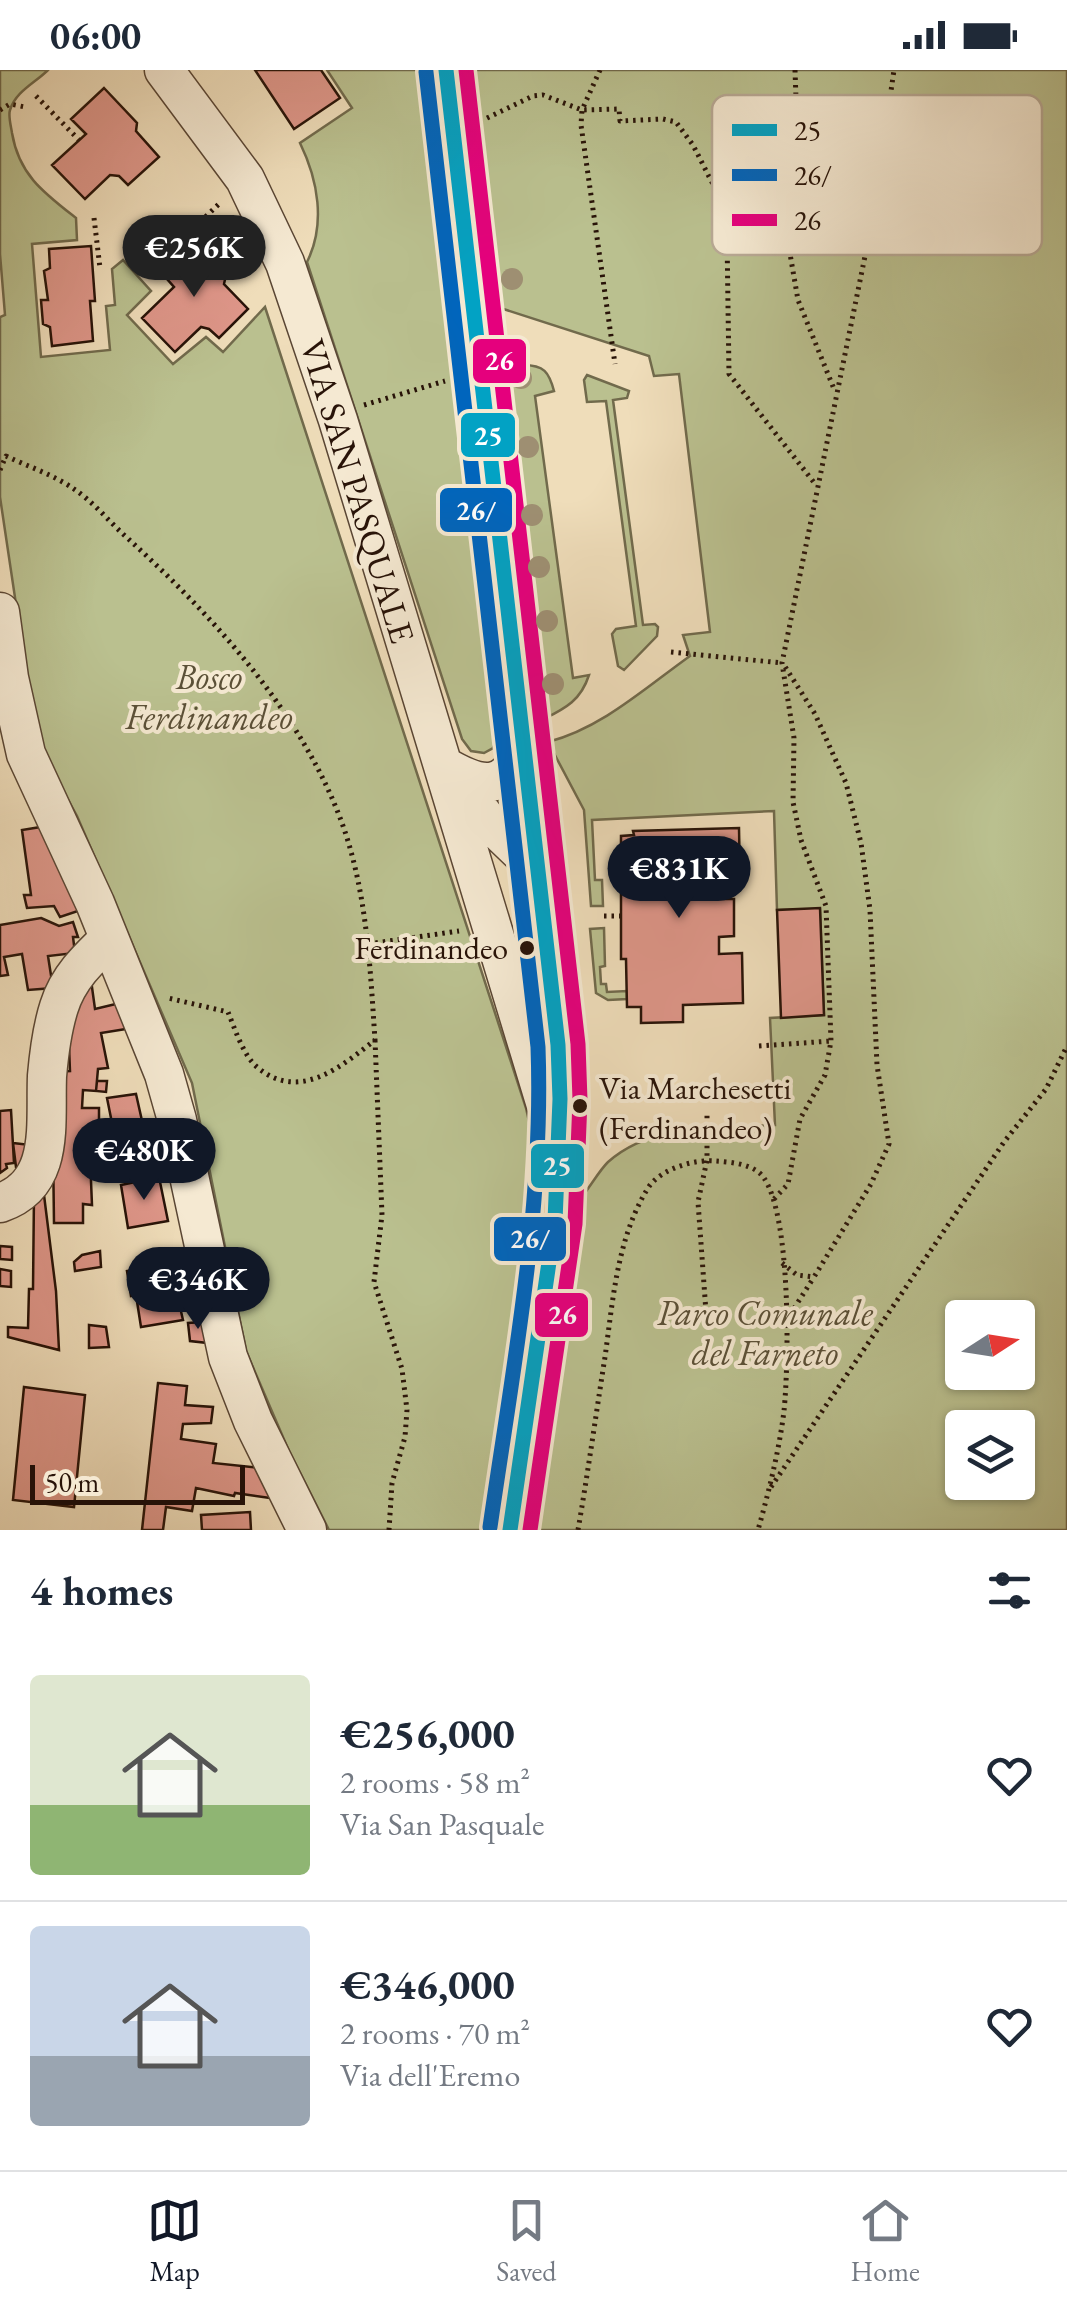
<!DOCTYPE html>
<meta charset="utf-8">
<style>
body{margin:0;font-family:"EB Garamond",serif;background:#f2f2f3;color:#1f2937;height:100vh;display:flex;flex-direction:column;font-size:38px;white-space:nowrap}
*{box-sizing:border-box;margin:0}
p{font-size:32px;color:#747a83}
.icon{flex:none;width:55px;height:55px;fill:none;stroke:currentColor;stroke-width:2;stroke-linecap:round;stroke-linejoin:round}
.map{position:relative;height:1460px;overflow:hidden}
.drawer{display:flex;flex-direction:column;background:#fff;flex:1}
.drawer>*{flex:none}
.needle{width:65px;rotate:78deg}
.buttons{position:absolute;left:945px;top:1230px;display:grid;gap:20px}
.buttons a{display:grid;place-items:center;width:90px;height:90px;border-radius:10px;background:#fff;box-shadow:0 2px 8px #0004;font-size:50px}
.scale{position:absolute;left:30px;bottom:25px;width:215px;box-sizing:border-box;padding-left:10px;border:5px solid #281308;border-top:0;font-size:28px;line-height:35px;white-space:nowrap;color:#281308;-webkit-text-stroke:8px #f5e9d2;paint-order:stroke}
.price{position:absolute;translate:-50% -85px;padding:0 22px;border-radius:35px;background:#111827;color:#fff;font-size:32px;line-height:65px;filter:drop-shadow(0 2px 5px #0008)}
.price::after{content:'';position:absolute;left:50%;top:60px;width:30px;height:22px;margin-left:-15px;background:inherit;clip-path:polygon(0 0,100% 0,50% 100%)}
.price.current{background:#222;color:#fff}
ul{padding:0;list-style:none}
li{display:flex;align-items:center;gap:30px;height:250px;padding:0 30px}
li+li{border-top:2px solid #e0e1e3}
li span{display:grid;place-items:center;flex:none;width:280px;height:200px;border-radius:10px;color:#555}
li>.icon{margin-inline-start:auto}
span .icon{width:120px;height:120px;fill:#fffc;stroke-width:1}
li b{font-size:42px}
h2{display:flex;justify-content:space-between;align-items:center;height:120px;padding:0 30px;font-size:42px}
.status{display:flex;justify-content:space-between;align-items:center;height:70px;padding:0 50px;background:#fff;direction:ltr}
.status svg{height:28px;fill:currentColor}
.tab-bar{display:flex;justify-content:space-around;align-items:center;height:140px;border-top:2px solid #e0e1e3;background:#fff;font-size:28px;color:#747a83}
.tab-bar a{display:grid;justify-items:center;gap:5px}
.tab-bar .current{color:#111827}
.map>svg:first-child{display:block}
.green{fill:#bac08f;stroke:#716a4c;stroke-width:2.5;fill-rule:evenodd}
.building{fill:#de9689;stroke:#281308;stroke-width:2.5}
.lines{fill:none;stroke-linecap:round;stroke-linejoin:round}
.minor-casing{stroke:#5a4634;stroke-width:41}
.major-casing{stroke:#281308;stroke-width:51}
.path{stroke:#281308;stroke-width:5;stroke-dasharray:2.5 5;stroke-linecap:butt}
.minor{stroke:#f5e9d2;stroke-width:38}
.major{stroke:#e8be7d;stroke-width:48}
.bus-1-casing{stroke:#f5e9d2;stroke-width:22}
.bus-2-casing{stroke:#f5e9d2;stroke-width:22}
.bus-3-casing{stroke:#f5e9d2;stroke-width:22}
.bus-1{stroke:#02a2c4;stroke-width:15}
.bus-2{stroke:#0065bd;stroke-width:15}
.bus-3{stroke:#e5007d;stroke-width:15}
.tree{fill:#9e8f72}
.bus-dot{fill:#281308;stroke:#f5e9d2;stroke-width:4}
.labels{text-anchor:middle;dominant-baseline:central;stroke-width:8;stroke-linejoin:round;paint-order:stroke}
.bus-label{font-size:32px;fill:#281308;stroke:#f5e9d2;text-anchor:end}
.street-label{font-size:35px;fill:#281308;stroke:#f5e9d2}
.park-label{font-size:35px;font-style:italic;fill:#5b5037;stroke:#f5e9d2}
.key{fill:#f5e9d2;stroke:#b8a995;stroke-width:2.5}
.key-label{font-size:28px;fill:#281308}
.line-badge{stroke:#f5e9d2;stroke-width:4}
.badge-label{font-size:28px;text-anchor:middle;font-weight:bold;fill:#fff}
</style>
<div class="status"><b>06:00</b><svg viewBox="0 0 49 12"><path d="M0 12V9h3v3zM5 12V6h3v6zM10 12V3h3v9zM15 12V0h3v12zM26 1h20v11H26zM47 4h2v5h-2z"/></svg></div>
<div class="map">
<svg width="1067" height="1460" viewBox="0 0 1067 1460">
<rect width="100%" height="100%" fill="#efddba"/>
<filter id="stains"><feTurbulence type="fractalNoise" baseFrequency=".002" numOctaves="4"/><feColorMatrix values="0 0 0 0 .2 0 0 0 0 .09 0 0 0 0 .02 0 0 0 .5 -.17"/></filter>
<radialGradient id="worn" r=".72"><stop offset=".6" stop-color="#630" stop-opacity="0"/><stop offset="1" stop-color="#630" stop-opacity=".3"/></radialGradient>
<!-- green -->
<path class="green" d="M 0,0 L 48,0 C 35,13 16,21 10,40 C 8,46 11,56 12,63 C 19,105 44,123 76,148 L 77,170 L 32,174 L 41,287 L 110,280 L 106,236 L 115,235 L 112,199 L 123,190 L 151,221 L 127,245 L 173,294 L 206,267 L 223,282 L 265,237 L 526,1038 L 534,1074 L 536,1111 L 484,1460 L 329,1460 L 289,1381 L 246,1281 L 192,1013 L 77,746 L 45,688 L 27,608 L 0,427 L 0,247 L 5,245 L 0,184 Z
M 327,0 L 420,0 L 499,641 L 498,666 L 493,678 L 484,683 L 471,681 L 462,669 L 307,192 C 326,154 318,110 300,73 L 352,38 Z
M 466,0 L 1067,0 L 1067,1460 L 537,1460 L 584,1124 C 592,1114 599,1101 608,1092 C 653,1052 719,1058 775,1055 L 770,948 L 824,945 L 820,839 L 777,840 L 774,741 L 592,750 L 595,810 L 602,810 L 603,836 L 591,836 L 584,740 L 548,672 C 602,658 645,618 690,586 L 683,565 L 710,562 L 679,304 L 654,306 L 649,286 L 494,236 ZM 962,1248 L 1018,1248 L 1018,1302 L 962,1302 ZM 962,1358 L 1018,1358 L 1018,1412 L 962,1412 Z
M 523,295 C 544,295 549,302 554,321 L 535,326 L 573,608 L 589,605 C 581,630 566,638 544,649 L 503,307 Z
M 587,305 L 629,321 L 627,328 L 613,330 L 643,555 L 655,554 L 658,557 L 657,566 L 624,600 L 618,596 L 612,564 L 616,559 L 636,556 L 606,331 L 587,332 L 584,310 Z
M 604,858 L 605,896 L 600,897 L 601,914 L 606,914 L 607,922 L 627,921 L 627,929 L 608,930 L 596,923 L 590,859 Z"/>
<!-- building -->
<path class="building" d="M 255,0 L 321,0 L 340,28 L 294,59 Z
M 104,18 L 137,53 L 136,61 L 159,87 L 128,115 L 119,106 L 110,105 L 85,129 L 52,95 L 86,64 L 71,49 Z
M 193,171 L 226,205 L 224,214 L 248,239 L 219,268 L 209,259 L 201,257 L 175,282 L 142,248 L 174,217 L 160,201 Z
M 91,176 L 95,231 L 90,231 L 93,271 L 52,276 L 50,257 L 43,254 L 41,230 L 48,230 L 44,201 L 50,198 L 49,179 Z
M 47,756 L 81,840 L 60,847 L 54,836 L 27,838 L 24,825 L 31,825 L 22,760 Z
M 739,758 L 740,812 L 718,812 L 717,821 L 718,829 L 734,829 L 734,866 L 719,867 L 719,884 L 742,883 L 743,933 L 683,935 L 683,952 L 641,953 L 641,937 L 627,937 L 626,889 L 621,889 L 621,766 L 634,765 L 633,761 Z
M 820,838 L 824,945 L 781,948 L 777,840 Z
M 41,848 L 59,856 L 73,852 L 78,867 L 73,867 L 75,883 L 48,886 L 53,918 L 28,920 L 22,884 L 4,887 L 8,905 L 0,906 L 0,855 Z
M 91,910 L 95,939 L 120,933 L 132,958 L 101,963 L 108,998 L 98,999 L 96,1021 L 83,1020 L 82,1038 L 99,1038 L 99,1063 L 89,1063 L 92,1135 L 83,1134 L 83,1153 L 54,1153 L 52,1002 L 70,1001 L 68,952 Z
M 97,1011 L 107,1011 L 106,1022 L 96,1021 Z
M 136,1024 L 147,1073 L 117,1078 L 107,1028 Z
M 11,1040 L 14,1093 L 6,1094 L 7,1098 L 0,1103 L 0,1041 Z
M 112,1052 L 117,1078 L 94,1082 L 94,1071 L 104,1067 L 104,1054 Z
M 13,1073 L 39,1076 L 30,1098 L 16,1097 Z
M 159,1107 L 168,1151 L 128,1158 L 121,1115 Z
M 34,1125 L 44,1125 L 56,1221 L 59,1280 L 8,1267 L 8,1257 L 28,1258 L 29,1219 L 33,1219 Z
M 0,1176 L 12,1177 L 12,1190 L 0,1189 Z
M 100,1181 L 101,1197 L 75,1201 L 74,1192 L 82,1185 Z
M 170,1194 L 183,1250 L 141,1257 L 136,1225 L 131,1226 L 127,1201 Z
M 0,1199 L 11,1201 L 11,1217 L 0,1216 Z
M 203,1252 L 208,1273 L 190,1271 L 188,1253 Z
M 89,1255 L 106,1257 L 109,1277 L 89,1278 Z
M 158,1313 L 187,1316 L 185,1335 L 213,1337 L 211,1353 L 183,1354 L 181,1369 L 216,1374 L 213,1393 L 260,1398 L 270,1428 L 235,1423 L 234,1426 L 196,1418 L 192,1441 L 166,1437 L 163,1460 L 142,1460 Z
M 24,1317 L 85,1325 L 74,1437 L 13,1430 Z
M 250,1442 L 251,1460 L 202,1460 L 201,1445 Z"/>
<g class="lines">
<!-- minor casing -->
<g class="minor-casing">
<path id="minor" d="M 164,0 L 245,109 L 285,193 L 338,350 L 548,1042
M 0,542 L 9,608 L 26,684 L 95,833 L 164,1004 L 177,1050 L 228,1287 L 253,1351 L 307,1460
M 444,696 C 485,720 508,721 525,672
M 458,713 L 488,751 L 541,802
M 0,1133 C 56,1114 45,1054 47,1006 C 49,983 52,959 59,937 C 68,908 88,889 109,869"/>
</g>
<!-- major casing -->
<g class="major-casing">
<path id="major" d="M 446,0 L 558,975 L 560,1029 L 555,1151 L 510,1460"/>
</g>
<!-- path -->
<path class="path" d="M 600,0 L 582,40 L 581,55 L 615,294
M 795,0 L 798,86 L 789,178 L 798,230 L 834,319
M 36,26 L 79,70
M 0,40 L 10,34 L 25,37
M 487,48 L 533,26 L 543,25 L 582,40 L 619,39 L 620,51 L 663,49 L 676,52 L 693,75 L 722,132 L 727,167 L 729,304 L 816,415
M 94,148 L 100,198
M 162,188 L 220,133
M 364,335 L 445,311
M 0,400 L 6,386 C 27,396 54,405 74,419 C 92,431 108,450 124,465 C 211,544 301,641 342,753 C 367,823 370,896 375,970 C 342,996 299,1033 257,997 C 243,985 235,959 228,942 L 168,928
M 671,582 L 782,593
M 604,846 L 620,846
M 368,874 L 459,861
M 375,970 L 382,1145 L 374,1212 L 402,1299 L 407,1340 L 405,1367 L 392,1413 L 389,1460
M 759,976 L 831,971
M 774,1129 L 788,1114 L 800,1049 L 825,1005 L 831,971 L 826,836 L 801,770 L 793,732 L 794,668 L 782,593 L 873,147 L 894,0
M 782,1193 L 797,1205 L 814,1207 L 871,1114 L 889,1074 L 877,995 L 870,840 L 861,773 L 846,713 L 815,644 L 784,595
M 706,1242 L 698,1132 L 707,1090 L 707,1043
M 786,1251 L 814,1207
M 771,1417 L 1004,1072 L 1046,1019 L 1067,976
M 578,1460 C 588,1402 596,1344 605,1287 C 613,1230 617,1168 648,1118 C 660,1099 694,1089 715,1091 C 731,1092 755,1094 764,1108 C 791,1148 789,1291 784,1341 C 779,1381 769,1421 758,1460"/>
<!-- minor -->
<use href="#minor" class="minor"/>
<!-- major -->
<use href="#major" class="major"/>
<!-- bus-1 casing -->
<g class="bus-1-casing">
<path id="bus-1" d="M 446,0 L 558,975 L 560,1029 L 555,1151 L 510,1460"/>
</g>
<!-- bus-2 casing -->
<g class="bus-2-casing">
<path id="bus-2" d="M 426,2 L 538,977 C 544,1139 513,1297 490,1457"/>
</g>
<!-- bus-3 casing -->
<g class="bus-3-casing">
<path id="bus-3" d="M 466,0 L 578,974 L 580,1030 L 575,1154 L 530,1460"/>
</g>
<!-- bus-1 -->
<use href="#bus-1" class="bus-1"/>
<!-- bus-2 -->
<use href="#bus-2" class="bus-2"/>
<!-- bus-3 -->
<use href="#bus-3" class="bus-3"/>
</g>
<!-- trees -->
<g class="tree">
<circle cx="512" cy="209" r="11"/>
<circle cx="521" cy="308" r="11"/>
<circle cx="528" cy="377" r="11"/>
<circle cx="532" cy="445" r="11"/>
<circle cx="539" cy="497" r="11"/>
<circle cx="547" cy="551" r="11"/>
<circle cx="553" cy="614" r="11"/>
</g>
<!-- markers -->
<g class="bus-dot">
<circle cx="527" cy="878" r="9"/>
<circle cx="580" cy="1036" r="9"/>
</g>
<g class="labels">
<!-- bus labels -->
<g class="bus-label">
<text x="508" y="878">Ferdinandeo</text>
<text x="599" y="1018" text-anchor="start">Via Marchesetti<tspan x="599" dy="40">(Ferdinandeo)</tspan></text>
</g>
<!-- street labels -->
<g class="street-label">
<text transform="translate(358 421) rotate(73)">VIA SAN PASQUALE</text>
</g>
<!-- park labels -->
<g class="park-label">
<text x="209" y="606">Bosco<tspan x="209" dy="40">Ferdinandeo</tspan></text>
<text x="765" y="1242">Parco Comunale<tspan x="765" dy="40">del Farneto</tspan></text>
</g>
</g>
<!-- legend -->
<rect x="712" y="25" width="330" height="160" rx="15" class="key"/>
<rect x="732" y="54" width="45" height="12" fill="#02a2c4"/>
<rect x="732" y="99" width="45" height="12" fill="#0065bd"/>
<rect x="732" y="144" width="45" height="12" fill="#e5007d"/>
<g class="key-label">
<text x="794" y="70">25</text>
<text x="794" y="115">26/</text>
<text x="794" y="160">26</text>
</g>
<g class="line-badge">
<rect x="471" y="267" width="57" height="48" rx="10" fill="#e5007d"/>
<rect x="459" y="341" width="58" height="48" rx="10" fill="#02a2c4"/>
<rect x="438" y="416" width="76" height="48" rx="10" fill="#0065bd"/>
<rect x="529" y="1072" width="57" height="48" rx="10" fill="#02a2c4"/>
<rect x="492" y="1145" width="76" height="48" rx="10" fill="#0065bd"/>
<rect x="533" y="1221" width="57" height="48" rx="10" fill="#e5007d"/>
</g>
<g class="badge-label">
<text x="499" y="300">26</text>
<text x="488" y="375">25</text>
<text x="476" y="450">26/</text>
<text x="557" y="1105">25</text>
<text x="530" y="1178">26/</text>
<text x="562" y="1254">26</text>
</g>
<rect width="100%" height="100%" filter="url(#stains)"/>
<rect width="100%" height="100%" fill="url(#worn)"/>
</svg>
<div class="buttons">
<a><svg class="needle" viewBox="-14 -14 28 28"><path d="M0-13l5 13h-10z" fill="#e53935"/><path d="M0 13l5-13h-10z" fill="#747a83"/></svg></a>
<a><svg class="icon" aria-label="layers" viewBox="0 0 24 24"><path d="M12 4l9 5-9 5-9-5zM3 14l9 5 9-5"/></svg></a>
</div>
<div class="scale">50 m</div>
<b class="price current" style="left:194px;top:230px">€256K</b>
<b class="price" style="left:679px;top:851px">€831K</b>
<b class="price" style="left:144px;top:1133px">€480K</b>
<b class="price" style="left:198px;top:1262px">€346K</b>
</div>
<section class="drawer">
<h2>4 homes<svg class="icon" aria-label="filters" viewBox="0 0 24 24"><path d="M4 7h16M4 17h16"/><circle cx="9" cy="7" r="2"/><circle cx="15" cy="17" r="2"/></svg></h2>
<ul>
<li><span style="background:linear-gradient(#dfe7d0 65%,#8fb573 0)"><svg class="icon" aria-label="home" viewBox="0 0 24 24"><path d="M3 11l9-7 9 7M6 9v11h12V9"/></svg></span><div><b>€256,000</b><p>2 rooms · 58 m²</p><p>Via San Pasquale</p></div><svg class="icon" aria-label="heart" viewBox="0 0 24 24"><path d="M12 20l-8-8c-3-5 5-10 8-4 3-6 11-1 8 4z"/></svg></li>
<li><span style="background:linear-gradient(#c9d6e8 65%,#9aa5b1 0)"><svg class="icon" aria-label="home" viewBox="0 0 24 24"><path d="M3 11l9-7 9 7M6 9v11h12V9"/></svg></span><div><b>€346,000</b><p>2 rooms · 70 m²</p><p>Via dell'Eremo</p></div><svg class="icon" aria-label="heart" viewBox="0 0 24 24"><path d="M12 20l-8-8c-3-5 5-10 8-4 3-6 11-1 8 4z"/></svg></li>
</ul>
</section>
<nav class="tab-bar">
<a class="current"><svg class="icon" aria-label="map" viewBox="0 0 24 24"><path d="M3 6l6-2 6 2 6-2v14l-6 2-6-2-6 2zM9 4v14M15 6v14"/></svg>Map</a>
<a><svg class="icon" aria-label="saved" viewBox="0 0 24 24"><path d="M7 4h10v16l-5-4-5 4z"/></svg>Saved</a>
<a><svg class="icon" aria-label="home" viewBox="0 0 24 24"><path d="M3 11l9-7 9 7M6 9v11h12V9"/></svg>Home</a>
</nav>
